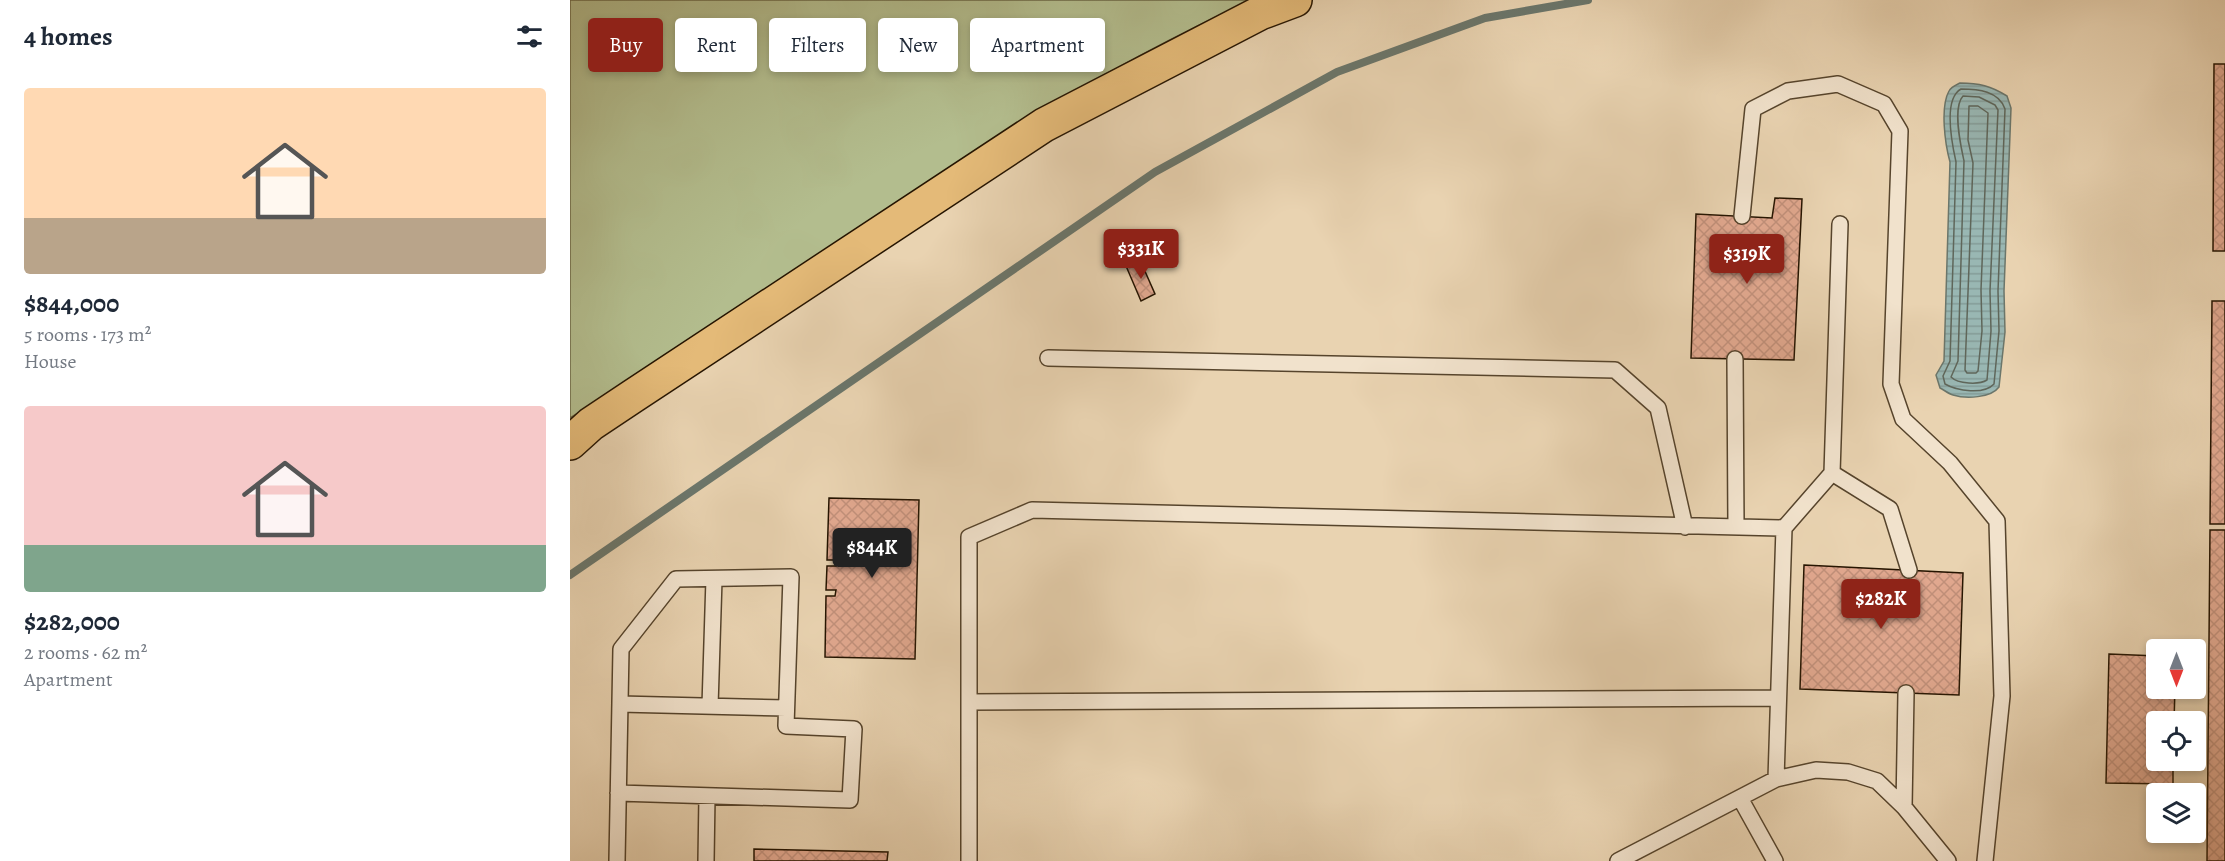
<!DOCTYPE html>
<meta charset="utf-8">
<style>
body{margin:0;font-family:Alegreya,serif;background:#f2f2f3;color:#1f2937;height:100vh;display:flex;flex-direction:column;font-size:22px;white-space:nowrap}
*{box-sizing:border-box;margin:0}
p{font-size:20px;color:#747a83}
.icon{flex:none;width:33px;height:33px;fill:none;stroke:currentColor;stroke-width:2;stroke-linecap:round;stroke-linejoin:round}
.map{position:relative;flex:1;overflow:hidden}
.sheet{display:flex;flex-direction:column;background:#fff;width:570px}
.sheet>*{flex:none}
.hud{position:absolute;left:18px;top:18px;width:570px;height:54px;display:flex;gap:12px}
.needle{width:39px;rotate:180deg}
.buttons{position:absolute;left:1576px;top:639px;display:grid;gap:12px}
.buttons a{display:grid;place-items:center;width:60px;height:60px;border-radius:6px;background:#fff;box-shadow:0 3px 9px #0003;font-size:30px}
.price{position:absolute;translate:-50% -51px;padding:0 14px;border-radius:6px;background:#8f2418;color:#fff;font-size:20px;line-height:39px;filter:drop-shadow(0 2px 3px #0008)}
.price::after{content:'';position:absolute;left:50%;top:36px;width:18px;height:14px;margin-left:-9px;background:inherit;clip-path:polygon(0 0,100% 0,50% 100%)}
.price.selected{background:#222;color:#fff}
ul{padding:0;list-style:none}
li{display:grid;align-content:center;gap:12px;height:318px;padding:0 24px}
li span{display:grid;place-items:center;height:186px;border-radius:6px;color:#555}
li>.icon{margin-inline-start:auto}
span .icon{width:108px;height:108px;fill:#fffc;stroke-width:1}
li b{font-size:26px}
h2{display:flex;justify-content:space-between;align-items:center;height:72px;padding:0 24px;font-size:26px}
.pill{padding:0 21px;border-radius:6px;background:#fff;box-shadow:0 3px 9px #0003;font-size:21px;line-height:54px}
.pill.selected{background:#8f2418;color:#fff}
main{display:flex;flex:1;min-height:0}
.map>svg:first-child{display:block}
.grass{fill:#b3bd8e;stroke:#6c6847;stroke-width:1.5}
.water{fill:url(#water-rules);stroke:#6b766b;stroke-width:1.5}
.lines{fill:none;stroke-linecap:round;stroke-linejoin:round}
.shore{stroke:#5f665a;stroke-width:1.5}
.stream{stroke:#6b766b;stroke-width:8}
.building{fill:url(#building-cross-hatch);stroke:#251400;stroke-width:1.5}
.lane-casing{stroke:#56442c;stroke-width:18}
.highway-casing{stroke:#251400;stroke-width:36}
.lane{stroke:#f1e2cc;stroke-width:15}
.highway{stroke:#e4ba78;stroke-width:33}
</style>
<main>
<section class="sheet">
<h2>4 homes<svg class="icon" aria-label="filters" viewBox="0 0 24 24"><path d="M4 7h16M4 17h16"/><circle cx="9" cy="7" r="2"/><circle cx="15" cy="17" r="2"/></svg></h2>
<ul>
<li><span style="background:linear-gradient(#ffd9b3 70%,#b9a48a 0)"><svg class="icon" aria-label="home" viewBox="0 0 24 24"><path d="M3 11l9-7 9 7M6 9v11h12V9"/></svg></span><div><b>$844,000</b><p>5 rooms · 173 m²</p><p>House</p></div></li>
<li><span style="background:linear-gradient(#f6c9c9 75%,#7fa58c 0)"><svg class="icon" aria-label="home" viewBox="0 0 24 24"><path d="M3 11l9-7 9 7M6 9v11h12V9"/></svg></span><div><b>$282,000</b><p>2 rooms · 62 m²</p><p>Apartment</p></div></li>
</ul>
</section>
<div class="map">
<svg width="1655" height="861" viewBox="0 0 1655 861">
<defs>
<pattern id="water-rules" width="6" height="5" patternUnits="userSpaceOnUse" patternTransform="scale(1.5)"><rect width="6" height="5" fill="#99b7b3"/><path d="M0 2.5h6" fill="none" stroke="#849c98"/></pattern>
<pattern id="building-cross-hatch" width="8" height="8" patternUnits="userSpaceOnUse" patternTransform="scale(1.5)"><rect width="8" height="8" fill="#e1a88f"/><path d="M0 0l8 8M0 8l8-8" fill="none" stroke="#c1907a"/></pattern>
</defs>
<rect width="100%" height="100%" fill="#e9d3b1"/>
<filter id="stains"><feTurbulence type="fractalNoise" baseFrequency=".00333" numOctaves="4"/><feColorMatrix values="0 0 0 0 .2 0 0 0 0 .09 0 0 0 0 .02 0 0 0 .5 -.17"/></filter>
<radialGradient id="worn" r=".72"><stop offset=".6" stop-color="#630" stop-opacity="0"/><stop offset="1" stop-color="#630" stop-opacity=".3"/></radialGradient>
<!-- grass -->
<path class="grass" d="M 0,0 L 683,0 C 438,109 228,279 0,418 Z"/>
<!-- water -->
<path class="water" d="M 1390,83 C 1409,83 1421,86 1437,96 L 1441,108 L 1434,291 L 1435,332 L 1429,387 C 1421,398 1396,399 1383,395 C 1379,394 1374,390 1370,388 L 1366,375 L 1374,361 L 1380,162 C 1375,144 1370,107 1379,91 C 1381,87 1386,85 1390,83 Z"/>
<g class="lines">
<!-- shore -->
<path class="shore" d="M 1391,89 C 1408,89 1429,91 1435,109 L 1428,291 L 1429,331 L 1424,384 C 1414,395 1387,391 1375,384 L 1373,376 L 1380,361 L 1386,162 C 1382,144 1373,99 1391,89 Z
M 1393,96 L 1409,97 L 1425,105 L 1428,110 L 1420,291 L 1421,331 L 1417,380 C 1409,385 1388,384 1381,377 L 1388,361 L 1394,161 C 1391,147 1382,108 1393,96 Z
M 1399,106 L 1408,106 L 1418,113 L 1411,290 L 1412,331 L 1408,371 L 1406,373 L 1397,373 L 1395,370 L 1403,163 L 1398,140 Z"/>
<!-- stream -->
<path class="stream" d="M 0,575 L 585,172 L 767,72 L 915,18 L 1018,0"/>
</g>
<!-- building -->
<path class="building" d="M 1644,64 L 1655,64 L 1655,251 L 1643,251 Z
M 1205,198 L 1232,199 L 1224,360 L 1121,358 L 1126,214 L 1202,218 Z
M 570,260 L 585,294 L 571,301 L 556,266 Z
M 1642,301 L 1655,301 L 1655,524 L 1640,524 Z
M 259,498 L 349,500 L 345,659 L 255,657 L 256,596 L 265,596 L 266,590 L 256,590 L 257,566 L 266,566 L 266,560 L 257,560 Z
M 1640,530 L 1655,530 L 1655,861 L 1637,861 Z
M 1234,565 L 1393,573 L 1389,695 L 1230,689 Z
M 1539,654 L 1587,656 L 1587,688 L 1605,688 L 1604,722 L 1587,722 L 1587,760 L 1603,760 L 1603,784 L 1536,783 Z
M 184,849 L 318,852 L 317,861 L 184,861 Z"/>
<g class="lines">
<!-- lane casing -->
<g class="lane-casing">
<path id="lane" d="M 1172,216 L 1183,109 L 1218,91 L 1268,84 L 1314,104 L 1330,131 L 1321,384 L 1333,419 L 1380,463 L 1427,521 L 1432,696 L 1415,861
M 478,358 L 1045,370 L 1088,408 L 1115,527
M 1165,359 L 1166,527
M 1262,473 L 1320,509 L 1339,570
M 1214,528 L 1262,473 L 1270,224
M 400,702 L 1208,698
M 50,704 L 216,708
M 140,706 L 144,579
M 1170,798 L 1205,861
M 1334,807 L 1336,693
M 47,861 L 51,649 L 106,579 L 221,577 L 216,726 L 284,729 L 280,800 L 48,793
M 136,861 L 137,796
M 399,861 L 399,537 L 462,510 L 1214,528 L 1206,779
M 1048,861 L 1206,779 L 1246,770 L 1278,772 L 1307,781 L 1334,807 L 1378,861"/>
</g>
<!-- highway casing -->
<g class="highway-casing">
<path id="highway" d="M 0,443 L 21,424 L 63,396 L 474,125 L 690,13 L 725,0"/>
</g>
<!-- lane -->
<use href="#lane" class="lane"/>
<!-- highway -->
<use href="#highway" class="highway"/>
</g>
<rect width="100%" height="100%" filter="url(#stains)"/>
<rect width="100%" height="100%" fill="url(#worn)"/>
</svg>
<div class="buttons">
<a><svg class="needle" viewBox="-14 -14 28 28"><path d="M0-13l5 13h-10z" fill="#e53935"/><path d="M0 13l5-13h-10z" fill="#747a83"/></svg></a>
<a><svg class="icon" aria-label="locate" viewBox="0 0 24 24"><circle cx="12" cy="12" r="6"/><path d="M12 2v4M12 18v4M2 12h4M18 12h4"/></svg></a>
<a><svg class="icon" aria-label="layers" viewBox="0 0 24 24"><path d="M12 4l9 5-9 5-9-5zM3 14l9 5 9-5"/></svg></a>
</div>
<b class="price" style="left:571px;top:280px">$331K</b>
<b class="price" style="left:1177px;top:285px">$319K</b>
<b class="price selected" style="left:302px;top:579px">$844K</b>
<b class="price" style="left:1311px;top:630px">$282K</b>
<div class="hud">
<a class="pill selected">Buy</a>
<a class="pill">Rent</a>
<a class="pill">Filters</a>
<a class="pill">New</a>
<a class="pill">Apartment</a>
</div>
</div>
</main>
